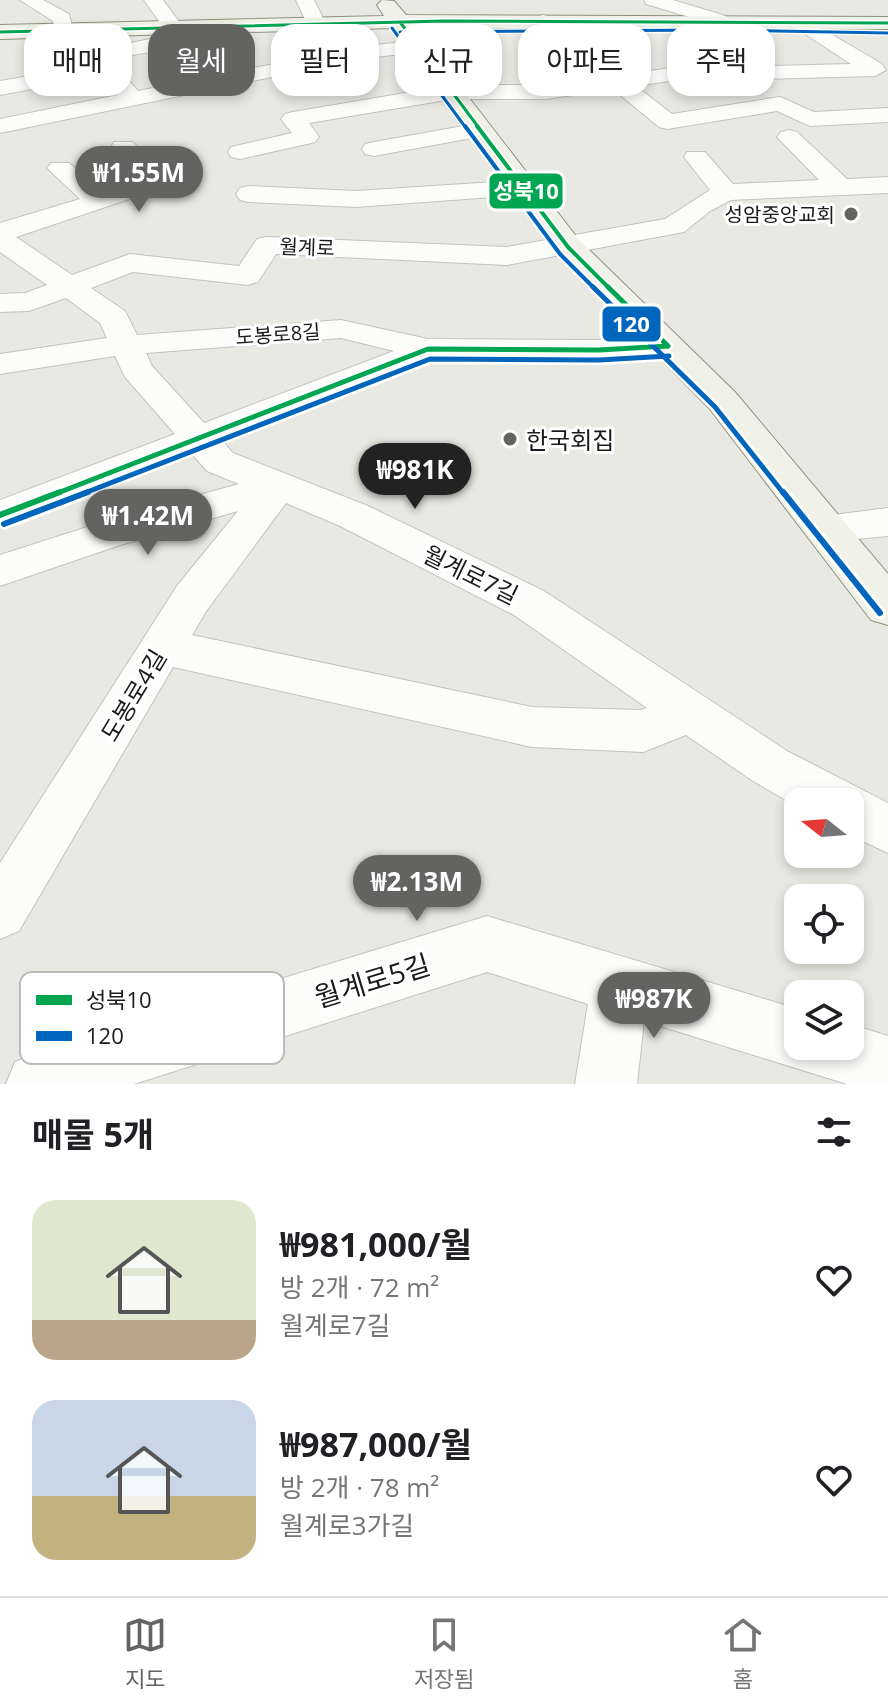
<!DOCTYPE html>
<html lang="ko">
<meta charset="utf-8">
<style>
body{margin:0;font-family:"Open Sans","Noto Sans KR",sans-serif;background:#f2f2f2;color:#202124;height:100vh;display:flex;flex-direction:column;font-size:30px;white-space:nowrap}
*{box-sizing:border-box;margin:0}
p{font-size:26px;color:#757577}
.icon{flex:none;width:44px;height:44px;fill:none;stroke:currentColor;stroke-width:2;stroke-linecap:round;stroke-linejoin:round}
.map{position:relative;height:1084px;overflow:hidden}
.drawer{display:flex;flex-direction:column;background:#fff;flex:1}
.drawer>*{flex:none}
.top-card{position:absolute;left:24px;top:24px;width:840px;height:72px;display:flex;gap:16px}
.needle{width:52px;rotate:287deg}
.tools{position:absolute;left:784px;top:788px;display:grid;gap:16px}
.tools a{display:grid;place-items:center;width:80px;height:80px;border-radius:16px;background:#fff;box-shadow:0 4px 12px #0003;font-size:40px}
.price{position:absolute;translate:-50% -68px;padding:0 18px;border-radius:28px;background:#636361;color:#fff;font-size:26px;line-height:52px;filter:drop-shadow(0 2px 4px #0008)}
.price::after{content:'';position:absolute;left:50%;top:48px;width:24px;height:18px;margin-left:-12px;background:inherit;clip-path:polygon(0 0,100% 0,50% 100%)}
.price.active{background:#222;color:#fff}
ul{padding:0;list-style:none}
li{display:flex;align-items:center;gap:24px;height:200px;padding:0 32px}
li span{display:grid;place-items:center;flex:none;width:224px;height:160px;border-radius:24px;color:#555}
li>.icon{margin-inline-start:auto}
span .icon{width:96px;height:96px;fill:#fffc;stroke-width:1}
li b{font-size:34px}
h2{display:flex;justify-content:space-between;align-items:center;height:96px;padding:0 32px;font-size:34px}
.chip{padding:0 28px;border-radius:24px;background:#fff;box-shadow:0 4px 12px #0003;font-size:28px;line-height:72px}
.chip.active{background:#636361;color:#fff}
.dock{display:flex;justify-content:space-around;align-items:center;height:112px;border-top:2px solid #e0e0e0;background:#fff;font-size:22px;color:#757577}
.dock a{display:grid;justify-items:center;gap:4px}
.dock .active{color:#636361}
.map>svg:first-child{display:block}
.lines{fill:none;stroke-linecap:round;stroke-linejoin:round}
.street-casing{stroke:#c2c2c0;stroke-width:2}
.secondary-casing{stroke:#8d927d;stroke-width:2}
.street{fill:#fcfcfb;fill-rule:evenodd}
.secondary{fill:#f0f2e8;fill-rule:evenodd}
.bus-1-far3-casing{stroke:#fff;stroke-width:6}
.bus-1-far2-casing{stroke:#fff;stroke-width:8}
.bus-1-far1-casing{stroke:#fff;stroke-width:10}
.bus-1-casing{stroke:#fff;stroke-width:12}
.bus-2-far3-casing{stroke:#fff;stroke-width:6}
.bus-2-far2-casing{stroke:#fff;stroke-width:8}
.bus-2-far1-casing{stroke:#fff;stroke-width:10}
.bus-2-casing{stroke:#fff;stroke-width:12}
.bus-1-far3{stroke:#00a651;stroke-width:3}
.bus-1-far2{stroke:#00a651;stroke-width:4}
.bus-1-far1{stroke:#00a651;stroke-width:5}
.bus-1{stroke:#00a651;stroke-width:6}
.bus-2-far3{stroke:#0065bd;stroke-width:3}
.bus-2-far2{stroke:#0065bd;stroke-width:4}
.bus-2-far1{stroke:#0065bd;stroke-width:5}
.bus-2{stroke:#0065bd;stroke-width:6}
.poi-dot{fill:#636361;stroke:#fff;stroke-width:3}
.labels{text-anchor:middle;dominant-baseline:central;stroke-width:6;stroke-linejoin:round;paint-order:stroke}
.far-poi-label{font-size:20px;fill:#1b1b1b;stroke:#fff;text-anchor:end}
.far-street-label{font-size:20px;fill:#1b1b1b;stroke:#fff}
.poi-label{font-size:24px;fill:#1b1b1b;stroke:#fff;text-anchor:start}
.street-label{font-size:24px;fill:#1b1b1b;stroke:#fff}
.near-street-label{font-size:28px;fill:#1b1b1b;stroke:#fff}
.key{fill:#fff;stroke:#bbb;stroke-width:2}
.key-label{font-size:22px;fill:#1b1b1b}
.line-badge{stroke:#fff;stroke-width:3}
.badge-label{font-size:22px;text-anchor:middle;font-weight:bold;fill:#fff}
</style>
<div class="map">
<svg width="888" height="1084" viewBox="0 0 888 1084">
<rect width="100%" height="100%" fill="#e9e9e4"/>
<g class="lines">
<!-- street casing -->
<g class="street-casing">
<path id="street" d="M 20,0 L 43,0 L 69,14 L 73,30 L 63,36 L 56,34 L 53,21 Z
M 144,0 L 163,0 L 183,27 L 180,31 L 166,31 Z
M 296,0 L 314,0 L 326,24 L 323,28 L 309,28 Z
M 644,0 L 673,0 L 726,16 L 729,20 L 719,26 L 646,4 Z
M 543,15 L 550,17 L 622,75 L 720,61 L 733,67 L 851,64 L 785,21 L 788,17 L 802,17 L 882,64 L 886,70 L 875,76 L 728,80 L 715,74 L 636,86 L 672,114 L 780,97 L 814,112 L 888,108 L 888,122 L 810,126 L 777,111 L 667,129 L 659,127 L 613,89 L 546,99 L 452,99 L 309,123 L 319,137 L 315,142 L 307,144 L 240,159 L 231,157 L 228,152 L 231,147 L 292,133 L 281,119 L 285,114 L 293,112 L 452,85 L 546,85 L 600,78 L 536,25 L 533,21 L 536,17 Z
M 215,20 L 222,22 L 225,26 C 206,47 138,53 110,59 L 138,91 L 359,47 L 418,40 L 428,46 L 418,52 L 359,59 L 0,133 L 0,119 L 118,95 L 102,76 L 0,95 L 0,81 L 92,65 L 86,56 L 89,52 L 187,31 Z
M 480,123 L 488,125 L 492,130 L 488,135 L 374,156 L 365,154 L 362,149 L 365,144 L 374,142 Z
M 789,130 L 797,132 L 847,179 L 888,177 L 888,193 L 731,200 L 710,211 L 684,232 L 507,265 L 276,254 L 258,282 L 248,285 L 133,272 L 91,288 L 125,311 L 137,335 L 341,320 L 428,339 L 599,340 L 668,336 L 679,339 L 684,346 L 679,353 L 599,360 L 432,359 L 223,442 L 233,453 L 368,506 L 544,591 L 787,751 L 888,803 L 888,853 L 850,835 L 850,802 L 798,802 L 798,807 L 753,781 L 686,735 L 643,752 L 532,747 L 173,667 L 19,931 L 0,939 L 0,863 L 177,586 L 238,511 L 120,545 L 0,586 L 0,555 L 109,520 L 239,484 L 207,471 L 192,454 L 0,529 L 0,500 L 175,434 L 125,377 L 115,356 L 0,374 L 0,354 L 107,338 L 100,323 L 66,298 L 29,311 L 0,312 L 0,294 L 25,293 L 47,285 L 0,252 L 0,223 L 80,199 L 47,168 L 51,163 L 69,163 L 102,191 L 146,177 L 111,147 L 114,142 L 132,142 L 178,179 L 174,184 L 16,237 L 72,275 L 130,254 L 239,266 L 257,239 L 267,237 L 507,247 L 665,219 L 710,190 L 684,157 L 687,152 L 705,152 L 733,184 L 819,180 L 777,137 L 781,132 ZM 341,338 L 394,351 L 204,423 L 152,366 L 146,353 ZM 286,503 L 340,526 L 514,615 L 647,708 L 641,710 L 532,707 L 192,635 L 207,610 Z
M 524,180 L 533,182 L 537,188 L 533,194 L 356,207 L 249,202 L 240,200 L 236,194 L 240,188 L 249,186 L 356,191 Z
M 888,508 L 888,536 L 823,542 L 809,538 L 803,528 L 809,518 Z
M 487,916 L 798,1009 L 798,1046 L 850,1046 L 850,1024 L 888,1036 L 888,1084 L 847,1084 L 644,1021 L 637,1084 L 575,1084 L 588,1004 L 487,972 L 134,1084 L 6,1084 L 15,1062 L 37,1053 Z"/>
</g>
<!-- secondary casing -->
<g class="secondary-casing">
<path id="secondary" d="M 382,0 L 394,1 L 406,15 L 888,17 L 888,29 L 415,28 L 579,240 L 735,392 L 888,574 L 888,625 L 871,620 L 709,408 L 557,254 L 393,28 L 0,39 L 0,25 L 384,16 L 377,5 Z"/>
</g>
<!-- street -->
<use href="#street" class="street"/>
<!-- secondary -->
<use href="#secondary" class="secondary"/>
<!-- bus-1-far3 casing -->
<g class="bus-1-far3-casing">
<path id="bus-1-far3" d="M 400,22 L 479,128
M 0,32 L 444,21 L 888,23"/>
</g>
<!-- bus-1-far2 casing -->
<g class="bus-1-far2-casing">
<path id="bus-1-far2" d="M 477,126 L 568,247 L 610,289"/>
</g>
<!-- bus-1-far1 casing -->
<g class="bus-1-far1-casing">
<path id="bus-1-far1" d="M 608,287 L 668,346
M 55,494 L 428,349 L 599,350 L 668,346"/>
</g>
<!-- bus-1 casing -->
<g class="bus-1-casing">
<path id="bus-1" d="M 0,515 L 60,492"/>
</g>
<!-- bus-2-far3 casing -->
<g class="bus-2-far3-casing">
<path id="bus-2-far3" d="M 392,28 L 466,128
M 400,32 L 719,30 L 888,33"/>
</g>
<!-- bus-2-far2 casing -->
<g class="bus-2-far2-casing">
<path id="bus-2-far2" d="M 465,126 L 560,254 L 595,289"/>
</g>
<!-- bus-2-far1 casing -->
<g class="bus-2-far1-casing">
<path id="bus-2-far1" d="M 593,287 L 715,407 L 784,494
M 82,494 L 430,359 L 599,360 L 669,356"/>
</g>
<!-- bus-2 casing -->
<g class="bus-2-casing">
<path id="bus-2" d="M 783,492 L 880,613
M 4,524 L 88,492"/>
</g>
<!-- bus-1-far3 -->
<use href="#bus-1-far3" class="bus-1-far3"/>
<!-- bus-1-far2 -->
<use href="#bus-1-far2" class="bus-1-far2"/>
<!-- bus-1-far1 -->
<use href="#bus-1-far1" class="bus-1-far1"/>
<!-- bus-1 -->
<use href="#bus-1" class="bus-1"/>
<!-- bus-2-far3 -->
<use href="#bus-2-far3" class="bus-2-far3"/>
<!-- bus-2-far2 -->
<use href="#bus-2-far2" class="bus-2-far2"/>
<!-- bus-2-far1 -->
<use href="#bus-2-far1" class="bus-2-far1"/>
<!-- bus-2 -->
<use href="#bus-2" class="bus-2"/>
</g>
<!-- markers -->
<g class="poi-dot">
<circle cx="851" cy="214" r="8"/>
<circle cx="510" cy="439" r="8"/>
</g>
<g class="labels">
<!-- far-poi labels -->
<g class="far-poi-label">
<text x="835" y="214">성암중앙교회</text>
</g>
<!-- far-street labels -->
<g class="far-street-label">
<text transform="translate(307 247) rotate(2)">월계로</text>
<text transform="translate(278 334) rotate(-4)">도봉로8길</text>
</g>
<!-- poi labels -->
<g class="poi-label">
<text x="526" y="439">한국회집</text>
</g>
<!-- street labels -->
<g class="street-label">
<text transform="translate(471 574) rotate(26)">월계로7길</text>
<text transform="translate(133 695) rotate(-59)">도봉로4길</text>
</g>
<!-- near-street labels -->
<g class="near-street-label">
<text transform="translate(372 980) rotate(-17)">월계로5길</text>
</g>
</g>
<!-- legend -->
<rect x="20" y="972" width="264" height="92" rx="12" class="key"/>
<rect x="36" y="995" width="36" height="10" fill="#00a651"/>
<rect x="36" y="1031" width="36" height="10" fill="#0065bd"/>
<g class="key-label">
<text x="86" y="1008">성북10</text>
<text x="86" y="1044">120</text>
</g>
<g class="line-badge">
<rect x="488" y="172" width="76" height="38" rx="8" fill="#00a651"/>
<rect x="601" y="305" width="61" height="38" rx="8" fill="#0065bd"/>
</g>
<g class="badge-label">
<text x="526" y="199">성북10</text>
<text x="631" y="332">120</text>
</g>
</svg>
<div class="tools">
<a><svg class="needle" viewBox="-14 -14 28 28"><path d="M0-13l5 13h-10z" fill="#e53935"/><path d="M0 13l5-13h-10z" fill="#757577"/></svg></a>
<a><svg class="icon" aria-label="locate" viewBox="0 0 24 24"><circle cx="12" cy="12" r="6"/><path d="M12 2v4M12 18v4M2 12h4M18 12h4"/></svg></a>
<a><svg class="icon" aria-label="layers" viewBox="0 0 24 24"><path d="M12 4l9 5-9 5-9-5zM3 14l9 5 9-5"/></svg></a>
</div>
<b class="price" style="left:139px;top:214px">₩1.55M</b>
<b class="price active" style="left:415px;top:511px">₩981K</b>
<b class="price" style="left:148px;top:557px">₩1.42M</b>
<b class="price" style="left:417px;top:923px">₩2.13M</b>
<b class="price" style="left:654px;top:1040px">₩987K</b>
<div class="top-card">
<a class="chip">매매</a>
<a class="chip active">월세</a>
<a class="chip">필터</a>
<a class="chip">신규</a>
<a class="chip">아파트</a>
<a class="chip">주택</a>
</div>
</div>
<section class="drawer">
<h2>매물 5개<svg class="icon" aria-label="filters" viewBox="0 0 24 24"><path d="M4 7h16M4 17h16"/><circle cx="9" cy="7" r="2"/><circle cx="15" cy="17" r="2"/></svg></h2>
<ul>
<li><span style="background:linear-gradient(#dfe7d0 75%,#b9a48a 0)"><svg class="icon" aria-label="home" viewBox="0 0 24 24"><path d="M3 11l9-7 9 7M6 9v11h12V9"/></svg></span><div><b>₩981,000/월</b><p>방 2개 · 72 m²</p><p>월계로7길</p></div><svg class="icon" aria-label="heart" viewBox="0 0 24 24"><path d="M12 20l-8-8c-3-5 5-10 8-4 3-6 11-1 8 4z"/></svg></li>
<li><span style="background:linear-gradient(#c9d6e8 60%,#c2b280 0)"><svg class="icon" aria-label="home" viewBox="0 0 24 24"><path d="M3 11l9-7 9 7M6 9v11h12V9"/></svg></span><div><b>₩987,000/월</b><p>방 2개 · 78 m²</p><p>월계로3가길</p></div><svg class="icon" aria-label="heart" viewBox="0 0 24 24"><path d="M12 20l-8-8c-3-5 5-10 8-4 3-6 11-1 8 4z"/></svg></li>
</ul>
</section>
<nav class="dock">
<a class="active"><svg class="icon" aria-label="map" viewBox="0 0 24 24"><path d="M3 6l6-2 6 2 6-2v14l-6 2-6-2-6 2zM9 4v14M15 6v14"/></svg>지도</a>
<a><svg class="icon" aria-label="saved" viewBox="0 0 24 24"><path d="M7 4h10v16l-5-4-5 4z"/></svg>저장됨</a>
<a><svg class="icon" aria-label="home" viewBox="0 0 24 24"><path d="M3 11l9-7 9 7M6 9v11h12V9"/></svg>홈</a>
</nav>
